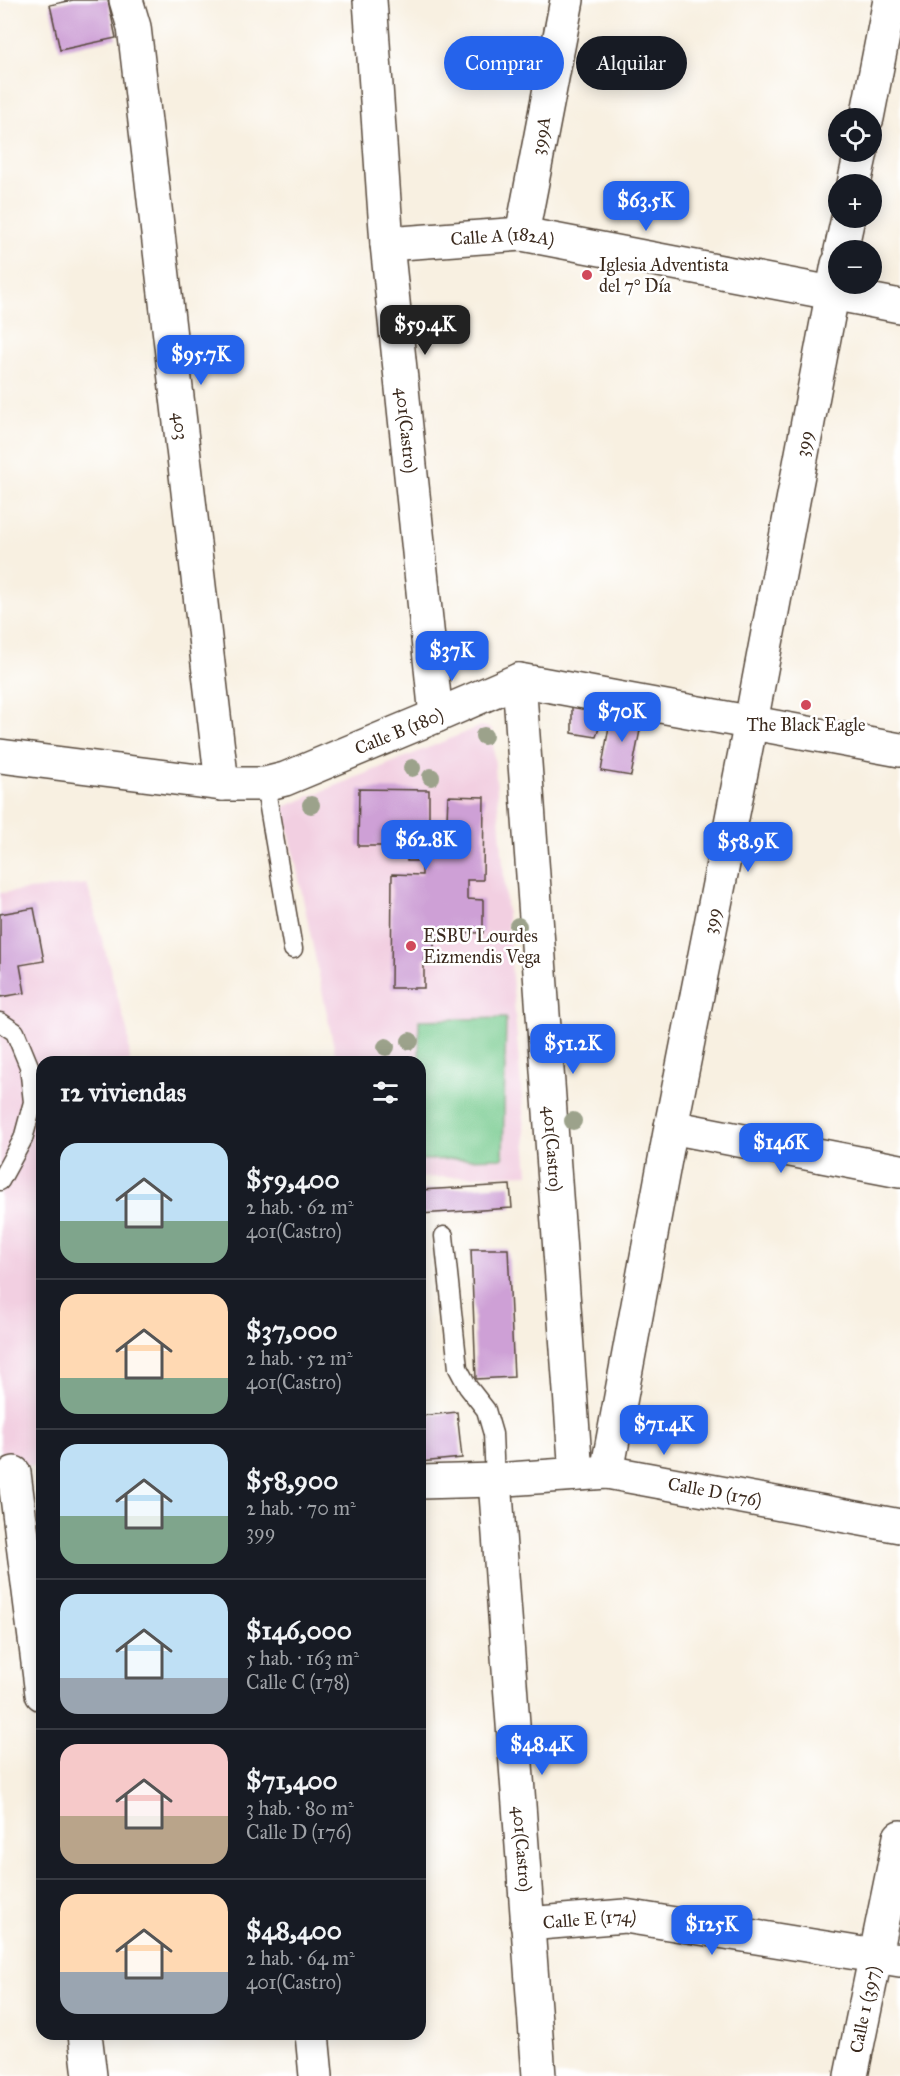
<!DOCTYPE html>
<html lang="es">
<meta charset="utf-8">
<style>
body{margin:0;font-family:"IM FELL Great Primer",serif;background:#242831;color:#f1f3f6;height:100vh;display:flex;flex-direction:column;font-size:22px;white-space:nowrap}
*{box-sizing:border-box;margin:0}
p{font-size:20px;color:#9ea1a6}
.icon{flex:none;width:33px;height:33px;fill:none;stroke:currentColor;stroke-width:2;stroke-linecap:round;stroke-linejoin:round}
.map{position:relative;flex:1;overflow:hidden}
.sheet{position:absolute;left:36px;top:1056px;width:390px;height:984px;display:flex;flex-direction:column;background:#171b24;border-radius:18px;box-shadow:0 3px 15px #0003}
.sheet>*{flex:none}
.banner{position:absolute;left:444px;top:36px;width:366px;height:54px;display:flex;gap:12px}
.fabs{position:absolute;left:828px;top:108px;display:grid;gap:12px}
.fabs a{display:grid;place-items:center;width:54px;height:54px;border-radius:50%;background:#171b24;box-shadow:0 3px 15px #0003;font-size:30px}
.price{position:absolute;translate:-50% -51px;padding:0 14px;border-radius:12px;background:#2563eb;color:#fff;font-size:20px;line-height:39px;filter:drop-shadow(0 2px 3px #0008)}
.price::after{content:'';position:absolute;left:50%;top:36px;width:18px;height:14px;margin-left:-9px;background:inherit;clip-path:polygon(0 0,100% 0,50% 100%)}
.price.current{background:#222;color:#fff}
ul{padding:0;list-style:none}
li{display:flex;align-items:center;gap:18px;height:150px;padding:0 24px}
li+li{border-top:2px solid #363941}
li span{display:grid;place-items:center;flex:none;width:168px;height:120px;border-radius:18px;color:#555}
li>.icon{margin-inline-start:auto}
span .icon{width:72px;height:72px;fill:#fffc;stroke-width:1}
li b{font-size:26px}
h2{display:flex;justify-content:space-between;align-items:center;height:72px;padding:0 24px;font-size:26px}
.pill{padding:0 21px;border-radius:27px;background:#171b24;box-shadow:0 3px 15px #0003;font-size:21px;line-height:54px}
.pill.current{background:#2563eb;color:#fff}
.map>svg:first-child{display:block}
.built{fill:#f2cfe1}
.green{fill:#76ca8e;stroke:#587a56;stroke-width:1.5}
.building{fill:#cea0d6}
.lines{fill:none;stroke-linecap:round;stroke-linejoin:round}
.lane-casing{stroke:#57483b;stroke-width:21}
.street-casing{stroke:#57483b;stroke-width:36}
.lane{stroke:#fff;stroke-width:18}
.street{stroke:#fff;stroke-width:33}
.tree{fill:#9ca28b}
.poi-dot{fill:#d1495b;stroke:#fff;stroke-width:2}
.labels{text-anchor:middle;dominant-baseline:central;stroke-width:5;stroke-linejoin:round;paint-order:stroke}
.street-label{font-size:18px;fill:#3b2a1e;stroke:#fff}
.poi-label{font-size:18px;fill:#3b2a1e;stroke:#fff;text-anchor:start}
</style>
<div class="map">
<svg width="900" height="2076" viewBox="0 0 900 2076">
<rect width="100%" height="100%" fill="#fff"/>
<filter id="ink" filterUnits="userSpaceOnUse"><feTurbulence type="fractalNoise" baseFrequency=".0167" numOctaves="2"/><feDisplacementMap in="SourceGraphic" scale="12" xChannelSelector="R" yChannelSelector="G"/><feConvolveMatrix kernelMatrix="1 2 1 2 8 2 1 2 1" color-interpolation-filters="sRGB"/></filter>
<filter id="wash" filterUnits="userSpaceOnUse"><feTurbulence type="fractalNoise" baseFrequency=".008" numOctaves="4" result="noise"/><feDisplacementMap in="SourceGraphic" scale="24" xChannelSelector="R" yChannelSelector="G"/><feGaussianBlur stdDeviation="1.35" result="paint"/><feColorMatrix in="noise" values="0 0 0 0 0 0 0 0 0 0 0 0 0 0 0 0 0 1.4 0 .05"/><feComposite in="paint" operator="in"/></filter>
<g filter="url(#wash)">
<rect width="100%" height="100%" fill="#f8f0e1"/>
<!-- built -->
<path class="built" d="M 481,726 L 492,729 L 528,1174 L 420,1178 L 420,1062 L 337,1062 L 284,807 Z
M 87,884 L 128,1034 L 130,1062 L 42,1062 L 42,1467 L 0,1462 L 0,893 Z"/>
<!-- green -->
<path class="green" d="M 506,1018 L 503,1158 L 420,1160 L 419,1020 Z"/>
<g id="blocks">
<!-- building -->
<path class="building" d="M 73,0 L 108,0 L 116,38 L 60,50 L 50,5 Z
M 572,704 L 606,708 L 596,737 L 572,733 Z
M 612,710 L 643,715 L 631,776 L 601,771 Z
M 359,789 L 429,790 L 429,819 L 447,819 L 448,796 L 484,797 L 483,880 L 467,880 L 467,899 L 483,900 L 483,933 L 434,932 L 434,958 L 424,958 L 424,988 L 391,988 L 392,874 L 422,875 L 422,861 L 407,861 L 407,846 L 358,846 Z
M 34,908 L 44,961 L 20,965 L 25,993 L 0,997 L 0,914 Z
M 510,1185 L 512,1208 L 420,1214 L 420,1190 Z
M 471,1249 L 508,1249 L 514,1377 L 476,1379 Z
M 457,1412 L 462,1458 L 420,1462 L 420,1416 Z"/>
</g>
</g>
<g filter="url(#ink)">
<use href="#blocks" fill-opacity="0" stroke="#57483b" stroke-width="1.5"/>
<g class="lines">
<!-- lane casing -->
<g class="lane-casing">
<path id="lane" d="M 265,784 L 293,949
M 0,1022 L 15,1032 L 29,1066 L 33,1102 L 23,1139 L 0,1181
M 444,1236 L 458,1368 L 468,1387 L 486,1410 L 493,1434 L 495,1480"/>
</g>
<!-- street casing -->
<g class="street-casing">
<g id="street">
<path id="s1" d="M 126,0 L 134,27 L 222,784"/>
<path id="s2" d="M 370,0 L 387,244 L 436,716"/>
<path d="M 867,118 L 890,0"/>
<path d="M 854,184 L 861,152"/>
<path id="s3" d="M 522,234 L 567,0"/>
<path id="s4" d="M 387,244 L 522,234 L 900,306"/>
<path d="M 841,250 L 848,218"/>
<path id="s5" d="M 519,680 L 576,1474"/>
<path id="s6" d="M 0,756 L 222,784 L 265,784 L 285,779 L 436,716 L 519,680 L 900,750"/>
<path d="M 671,1127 L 900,1171"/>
<path id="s7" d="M 607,1472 L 671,1127 L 751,722 L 838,264"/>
<path d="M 14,1473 L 42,1694"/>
<path id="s8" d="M 495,1480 L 539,2076"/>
<path id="s9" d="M 420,1482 L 495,1480 L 607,1472 L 900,1526"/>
<path id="s10" d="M 527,1924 L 625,1916 L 900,1960"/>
<path d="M 85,2034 L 90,2076"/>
<path d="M 312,2034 L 316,2076"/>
<path id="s11" d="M 851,2076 L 900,1837"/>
</g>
</g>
<!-- lane -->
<use href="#lane" class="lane"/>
<!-- street -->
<use href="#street" class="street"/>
</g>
<!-- trees -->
<g class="tree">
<circle cx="484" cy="736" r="9"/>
<circle cx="412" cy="768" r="9"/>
<circle cx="431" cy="777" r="9"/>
<circle cx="311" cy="805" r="9"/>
<circle cx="518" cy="926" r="9"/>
<circle cx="410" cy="1041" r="9"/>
<circle cx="386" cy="1047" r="9"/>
<circle cx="573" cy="1121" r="9"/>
</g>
</g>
<!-- markers -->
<g class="poi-dot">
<circle cx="587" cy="275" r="6"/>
<circle cx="806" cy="705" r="6"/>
<circle cx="411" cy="946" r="6"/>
</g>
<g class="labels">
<!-- street labels -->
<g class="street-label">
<text stroke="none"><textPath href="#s3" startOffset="100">399A</textPath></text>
<text stroke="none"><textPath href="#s4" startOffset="116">Calle A (182A)</textPath></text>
<text stroke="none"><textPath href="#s1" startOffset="430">403</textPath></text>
<text stroke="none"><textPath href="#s2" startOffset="432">401(Castro)</textPath></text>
<text stroke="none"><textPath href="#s7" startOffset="1047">399</textPath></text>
<text stroke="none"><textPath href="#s6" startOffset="411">Calle B (180)</textPath></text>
<text stroke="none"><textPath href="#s7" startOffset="561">399</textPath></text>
<text stroke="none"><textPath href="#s5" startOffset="470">401(Castro)</textPath></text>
<text stroke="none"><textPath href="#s9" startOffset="297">Calle D (176)</textPath></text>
<text stroke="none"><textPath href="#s8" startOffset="370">401(Castro)</textPath></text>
<text stroke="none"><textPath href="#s10" startOffset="63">Calle E (174)</textPath></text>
<text stroke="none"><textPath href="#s11" startOffset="68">Calle 1 (397)</textPath></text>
</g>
<!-- poi labels -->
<g class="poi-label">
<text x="599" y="265">Iglesia Adventista<tspan x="599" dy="21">del 7° Día</tspan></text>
<text x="806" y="725" text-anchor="middle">The Black Eagle</text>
<text x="423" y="936">ESBU Lourdes<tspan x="423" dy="21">Eizmendis Vega</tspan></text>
</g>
</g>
</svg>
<div class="fabs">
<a><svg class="icon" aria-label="locate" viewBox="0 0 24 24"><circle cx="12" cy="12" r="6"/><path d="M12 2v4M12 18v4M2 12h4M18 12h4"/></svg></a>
<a>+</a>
<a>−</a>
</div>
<b class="price" style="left:646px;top:232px">$63.5K</b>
<b class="price current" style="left:425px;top:356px">$59.4K</b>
<b class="price" style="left:201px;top:386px">$95.7K</b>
<b class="price" style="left:452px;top:682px">$37K</b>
<b class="price" style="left:622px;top:743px">$70K</b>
<b class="price" style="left:426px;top:871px">$62.8K</b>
<b class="price" style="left:748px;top:873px">$58.9K</b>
<b class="price" style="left:573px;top:1075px">$51.2K</b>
<b class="price" style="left:781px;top:1174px">$146K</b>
<b class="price" style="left:664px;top:1456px">$71.4K</b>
<b class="price" style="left:542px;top:1776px">$48.4K</b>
<b class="price" style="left:712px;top:1956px">$125K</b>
<div class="banner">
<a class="pill current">Comprar</a>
<a class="pill">Alquilar</a>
</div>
<section class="sheet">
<h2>12 viviendas<svg class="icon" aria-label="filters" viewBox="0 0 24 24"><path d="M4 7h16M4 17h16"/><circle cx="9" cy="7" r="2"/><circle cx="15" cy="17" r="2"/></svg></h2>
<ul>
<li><span style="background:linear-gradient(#bfe0f5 65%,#7fa58c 0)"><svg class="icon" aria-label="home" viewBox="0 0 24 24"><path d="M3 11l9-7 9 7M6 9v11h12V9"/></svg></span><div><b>$59,400</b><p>2 hab. · 62 m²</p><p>401(Castro)</p></div></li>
<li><span style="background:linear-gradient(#ffd9b3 70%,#7fa58c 0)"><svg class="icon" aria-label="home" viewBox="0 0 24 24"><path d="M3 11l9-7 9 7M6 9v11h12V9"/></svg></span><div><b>$37,000</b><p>2 hab. · 52 m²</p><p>401(Castro)</p></div></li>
<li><span style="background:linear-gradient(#bfe0f5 60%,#7fa58c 0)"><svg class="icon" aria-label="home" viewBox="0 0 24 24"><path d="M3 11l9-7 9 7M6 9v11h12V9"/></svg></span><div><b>$58,900</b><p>2 hab. · 70 m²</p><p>399</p></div></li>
<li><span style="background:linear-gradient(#bfe0f5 70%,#9aa5b1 0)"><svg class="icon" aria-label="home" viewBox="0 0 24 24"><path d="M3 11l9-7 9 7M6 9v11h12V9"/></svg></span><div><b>$146,000</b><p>5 hab. · 163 m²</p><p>Calle C (178)</p></div></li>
<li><span style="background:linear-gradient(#f6c9c9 60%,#b9a48a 0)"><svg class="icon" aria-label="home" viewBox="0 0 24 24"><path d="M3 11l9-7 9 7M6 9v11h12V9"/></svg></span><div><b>$71,400</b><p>3 hab. · 80 m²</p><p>Calle D (176)</p></div></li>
<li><span style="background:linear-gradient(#ffd9b3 65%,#9aa5b1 0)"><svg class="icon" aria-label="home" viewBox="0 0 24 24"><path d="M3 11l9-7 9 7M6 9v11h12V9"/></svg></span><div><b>$48,400</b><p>2 hab. · 64 m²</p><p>401(Castro)</p></div></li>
</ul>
</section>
</div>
